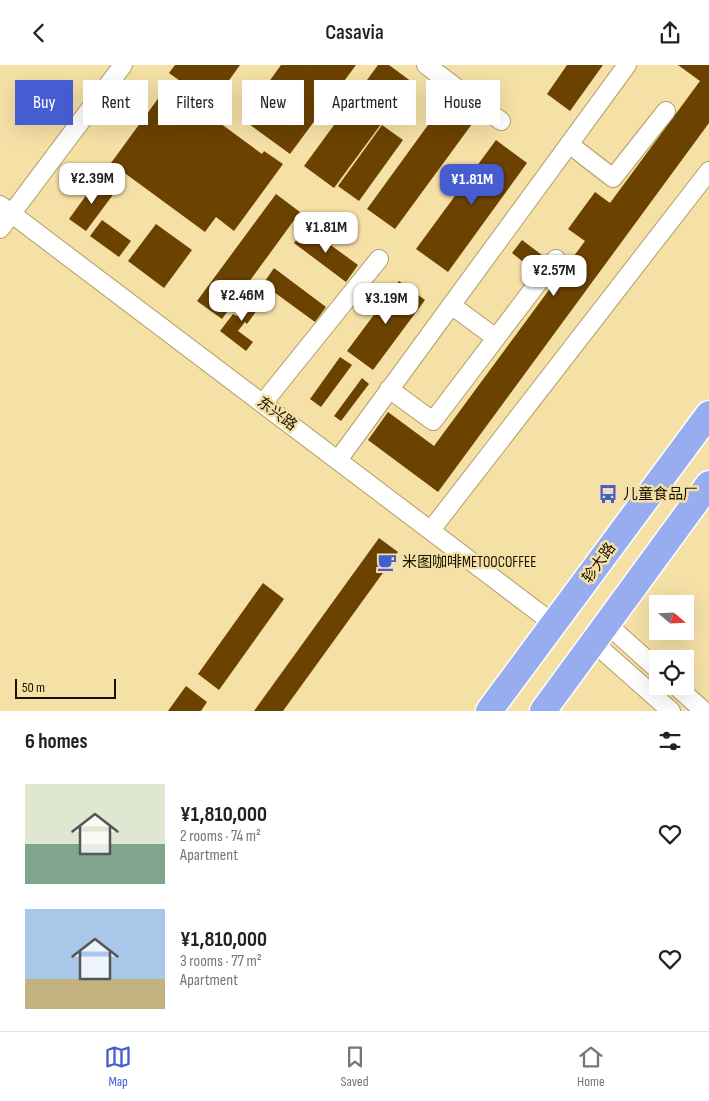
<!DOCTYPE html>
<meta charset="utf-8">
<style>
body{margin:0;font-family:"Sofia Sans Condensed","Noto Sans SC",sans-serif;background:#f2f2f2;color:#222;height:100vh;display:flex;flex-direction:column;font-size:19px;white-space:nowrap}
*{box-sizing:border-box;margin:0}
p{font-size:16px;color:#767676}
.icon{flex:none;width:28px;height:28px;fill:none;stroke:currentColor;stroke-width:2;stroke-linecap:round;stroke-linejoin:round}
.map{position:relative;height:646px;overflow:hidden}
.side{display:flex;flex-direction:column;background:#fff;flex:1}
.side>*{flex:none}
.guide{position:absolute;left:15px;top:15px;width:680px;height:45px;display:flex;gap:10px}
.needle{width:32px;rotate:109deg}
.buttons{position:absolute;left:649px;top:530px;display:grid;gap:10px}
.buttons a{display:grid;place-items:center;width:45px;height:45px;border-radius:0px;background:#fff;box-shadow:0 5px 20px #0002;font-size:25px}
.scale{position:absolute;left:15px;bottom:12px;width:101px;box-sizing:border-box;padding-left:5px;border:2px solid #191100;border-top:0;font-size:14px;line-height:18px;white-space:nowrap;color:#191100;-webkit-text-stroke:4px #f5e0a6;paint-order:stroke}
.price{position:absolute;translate:-50% -42px;padding:0 11px;border-radius:10px;background:#fff;color:#222;font-size:16px;line-height:32px;filter:drop-shadow(0 1px 2px #0008)}
.price::after{content:'';position:absolute;left:50%;top:30px;width:15px;height:11px;margin-left:-8px;background:inherit;clip-path:polygon(0 0,100% 0,50% 100%)}
.price.active{background:#455dd0;color:#fff}
ul{padding:0;list-style:none}
li{display:flex;align-items:center;gap:15px;height:125px;padding:0 25px}
li span{display:grid;place-items:center;flex:none;width:140px;height:100px;border-radius:0px;color:#555}
li>.icon{margin-inline-start:auto}
span .icon{width:60px;height:60px;fill:#fffc;stroke-width:1}
li b{font-size:21px}
h2{display:flex;justify-content:space-between;align-items:center;height:60px;padding:0 25px;font-size:21px}
.pill{padding:0 18px;border-radius:0px;background:#fff;box-shadow:0 5px 20px #0002;font-size:18px;line-height:45px}
.pill.active{background:#455dd0;color:#fff}
header{display:flex;justify-content:space-between;align-items:center;height:65px;padding:0 25px;background:#fff;font-size:22px;font-weight:600}
.menu{display:flex;justify-content:space-around;align-items:center;height:70px;border-top:1px solid #e0e0e0;background:#fff;font-size:14px;color:#767676}
.menu a{display:grid;justify-items:center;gap:2px}
.menu .active{color:#455dd0}
.map>svg:first-child{display:block}
.building{fill:#6b4200}
.lines{fill:none;stroke-linecap:round;stroke-linejoin:round}
.minor-casing{stroke:#b19d65;stroke-width:20}
.highway-casing{stroke:#fff;stroke-width:29}
.minor{stroke:#fff;stroke-width:18}
.highway{stroke:#97adf0;stroke-width:26}
.labels{text-anchor:middle;dominant-baseline:central;stroke-width:5;stroke-linejoin:round;paint-order:stroke}
.street-label{font-size:15px;fill:#191100;stroke:#f5e0a6}
.poi-label{font-size:15px;fill:#191100;stroke:#f5e0a6;text-anchor:start}
</style>
<header><svg class="icon" aria-label="back" viewBox="0 0 24 24"><path d="M15 5l-7 7 7 7"/></svg>Casavia<svg class="icon" aria-label="share" viewBox="0 0 24 24"><path d="M12 15V3M7 8l5-5 5 5M5 13v7h14v-7"/></svg></header>
<div class="map">
<svg width="709" height="646" viewBox="0 0 709 646">
<rect width="100%" height="100%" fill="#f5e0a6"/>
<!-- building -->
<path class="building" d="M 175,0 L 240,0 L 212,39 L 169,8 Z
M 281,0 L 356,0 L 290,89 L 242,54 Z
M 378,0 L 389,0 L 412,17 L 334,123 L 304,101 Z
M 567,0 L 603,0 L 570,46 L 547,29 Z
M 678,0 L 709,0 L 709,58 L 438,427 L 368,375 L 388,347 L 434,381 L 585,176 L 568,164 L 595,127 L 610,138 L 700,16 Z
M 168,20 L 262,89 L 264,86 L 283,99 L 234,166 L 216,152 L 205,167 L 111,98 Z
M 444,38 L 472,59 L 395,164 L 367,144 Z
M 382,60 L 403,75 L 359,136 L 338,121 Z
M 496,75 L 527,98 L 448,207 L 416,184 Z
M 98,114 L 115,127 L 86,166 L 69,154 Z
M 276,129 L 300,147 L 222,254 L 197,236 Z
M 102,155 L 131,176 L 119,192 L 90,171 Z
M 156,159 L 192,185 L 164,223 L 128,196 Z
M 306,162 L 358,200 L 346,217 L 294,178 Z
M 522,175 L 542,190 L 532,204 L 512,188 Z
M 274,203 L 326,242 L 315,257 L 263,219 Z
M 399,216 L 425,235 L 373,305 L 347,286 Z
M 255,227 L 265,234 L 247,259 L 245,257 L 238,266 L 253,277 L 246,286 L 220,266 L 233,249 L 237,251 Z
M 340,292 L 352,300 L 321,342 L 310,334 Z
M 362,313 L 369,319 L 341,356 L 334,351 Z
M 379,473 L 398,487 L 283,646 L 254,646 Z
M 263,518 L 284,534 L 219,625 L 198,609 Z
M 186,621 L 207,637 L 201,646 L 168,646 Z"/>
<g class="lines">
<!-- minor casing -->
<g class="minor-casing">
<path id="minor" d="M 426,0 L 501,56
M 569,79 L 613,113 L 666,46
M 0,140 L 554,559
M 0,164 L 123,0
M 451,240 L 496,273
M 389,324 L 433,356 L 556,194
M 263,338 L 379,194
M 338,395 L 627,0
M 431,465 L 709,106
M 607,559 L 658,605
M 593,577 L 671,646
M 676,621 L 704,646"/>
</g>
<!-- highway casing -->
<g class="highway-casing">
<path id="highway" d="M 489,646 L 709,349
M 543,646 L 709,419"/>
</g>
<!-- minor -->
<use href="#minor" class="minor"/>
<!-- highway -->
<use href="#highway" class="highway"/>
</g>
<!-- icons -->
<defs>
<g id="bus-bare" transform="scale(1.5)"><path d="M-5-6H5V4H4V6H2V4H-2V6H-4V4H-5ZM-3.5-4V0h7V-4ZM-3.5 1.2v1.5H-2V1.2ZM2 1.2v1.5H3.5V1.2Z" fill="#455dd0" stroke="#f5e0a6" stroke-width="2.5" paint-order="stroke"/></g>
<g id="cafe-bare" transform="scale(1.5)"><path d="M-5.5-4.5H6V0H3Q3 3.5 0 3.5H-2.5Q-5.5 3.5-5.5 0ZM3-3.2v2h1.7v-2ZM-6 4.5H4V6H-6Z" fill="#455dd0" stroke="#f5e0a6" stroke-width="2.5" paint-order="stroke"/></g>
</defs>
<g fill-rule="evenodd">
<use href="#bus-bare" x="608" y="429"/>
<use href="#cafe-bare" x="387" y="497"/>
</g>
<g class="labels">
<!-- street labels -->
<g class="street-label">
<text transform="translate(277 349) rotate(37)">东兴路</text>
<text transform="translate(599 498) rotate(-54)">轸大路</text>
</g>
<!-- poi labels -->
<g class="poi-label">
<text x="623" y="429">儿童食品厂</text>
<text x="402" y="497">米图咖啡METOOCOFFEE</text>
</g>
</g>
</svg>
<div class="buttons">
<a><svg class="needle" viewBox="-14 -14 28 28"><path d="M0-13l5 13h-10z" fill="#e53935"/><path d="M0 13l5-13h-10z" fill="#767676"/></svg></a>
<a><svg class="icon" aria-label="locate" viewBox="0 0 24 24"><circle cx="12" cy="12" r="6"/><path d="M12 2v4M12 18v4M2 12h4M18 12h4"/></svg></a>
</div>
<div class="scale">50 m</div>
<b class="price" style="left:92px;top:140px">¥2.39M</b>
<b class="price active" style="left:472px;top:141px">¥1.81M</b>
<b class="price" style="left:326px;top:189px">¥1.81M</b>
<b class="price" style="left:554px;top:232px">¥2.57M</b>
<b class="price" style="left:242px;top:257px">¥2.46M</b>
<b class="price" style="left:386px;top:260px">¥3.19M</b>
<div class="guide">
<a class="pill active">Buy</a>
<a class="pill">Rent</a>
<a class="pill">Filters</a>
<a class="pill">New</a>
<a class="pill">Apartment</a>
<a class="pill">House</a>
</div>
</div>
<section class="side">
<h2>6 homes<svg class="icon" aria-label="filters" viewBox="0 0 24 24"><path d="M4 7h16M4 17h16"/><circle cx="9" cy="7" r="2"/><circle cx="15" cy="17" r="2"/></svg></h2>
<ul>
<li><span style="background:linear-gradient(#dfe7d0 60%,#7fa58c 0)"><svg class="icon" aria-label="home" viewBox="0 0 24 24"><path d="M3 11l9-7 9 7M6 9v11h12V9"/></svg></span><div><b>¥1,810,000</b><p>2 rooms · 74 m²</p><p>Apartment</p></div><svg class="icon" aria-label="heart" viewBox="0 0 24 24"><path d="M12 20l-8-8c-3-5 5-10 8-4 3-6 11-1 8 4z"/></svg></li>
<li><span style="background:linear-gradient(#a9c7e8 70%,#c2b280 0)"><svg class="icon" aria-label="home" viewBox="0 0 24 24"><path d="M3 11l9-7 9 7M6 9v11h12V9"/></svg></span><div><b>¥1,810,000</b><p>3 rooms · 77 m²</p><p>Apartment</p></div><svg class="icon" aria-label="heart" viewBox="0 0 24 24"><path d="M12 20l-8-8c-3-5 5-10 8-4 3-6 11-1 8 4z"/></svg></li>
</ul>
</section>
<nav class="menu">
<a class="active"><svg class="icon" aria-label="map" viewBox="0 0 24 24"><path d="M3 6l6-2 6 2 6-2v14l-6 2-6-2-6 2zM9 4v14M15 6v14"/></svg>Map</a>
<a><svg class="icon" aria-label="saved" viewBox="0 0 24 24"><path d="M7 4h10v16l-5-4-5 4z"/></svg>Saved</a>
<a><svg class="icon" aria-label="home" viewBox="0 0 24 24"><path d="M3 11l9-7 9 7M6 9v11h12V9"/></svg>Home</a>
</nav>
